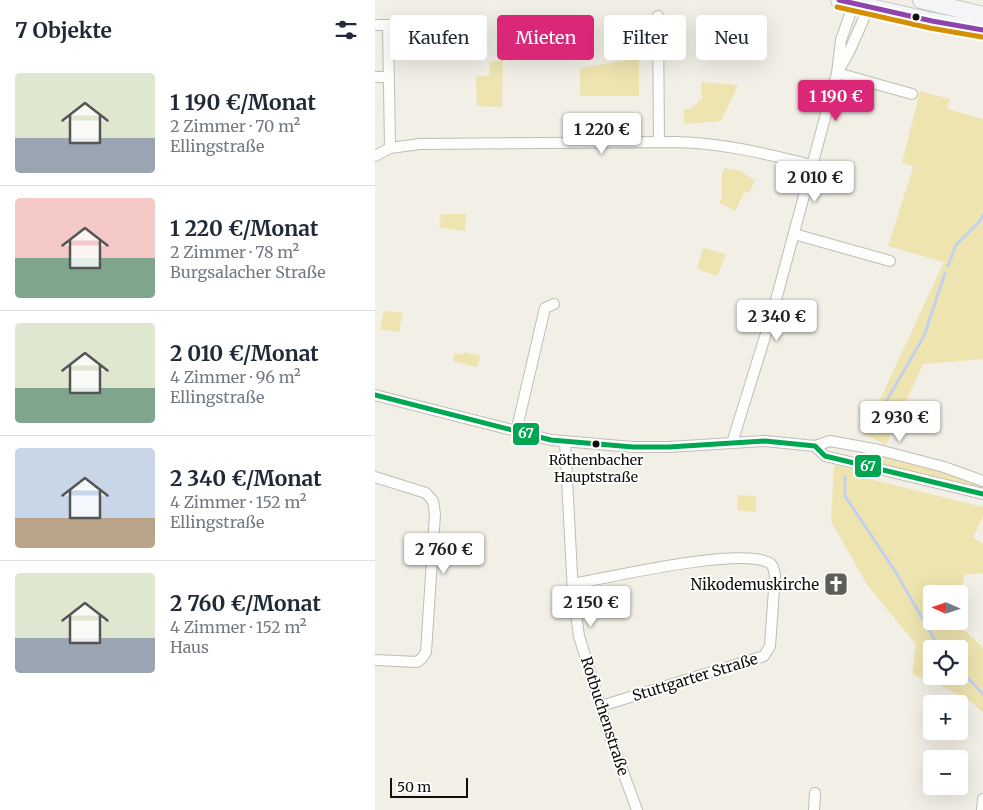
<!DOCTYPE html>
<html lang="de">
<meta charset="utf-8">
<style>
body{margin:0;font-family:Merriweather,serif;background:#f2f2f3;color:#1f2937;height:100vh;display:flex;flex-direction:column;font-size:19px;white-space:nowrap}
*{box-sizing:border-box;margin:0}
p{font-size:16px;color:#747a83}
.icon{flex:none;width:28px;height:28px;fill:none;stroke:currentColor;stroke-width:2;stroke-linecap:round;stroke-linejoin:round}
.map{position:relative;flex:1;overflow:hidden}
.details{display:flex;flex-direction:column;background:#fff;width:375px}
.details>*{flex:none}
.banner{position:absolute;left:15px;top:15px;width:475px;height:45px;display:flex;gap:10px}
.needle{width:32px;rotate:273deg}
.controls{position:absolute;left:548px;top:585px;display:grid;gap:10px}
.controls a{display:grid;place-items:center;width:45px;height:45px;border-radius:5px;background:#fff;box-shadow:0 5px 20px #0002;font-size:25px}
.scale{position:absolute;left:15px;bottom:12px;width:78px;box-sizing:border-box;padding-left:5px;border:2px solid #100f0a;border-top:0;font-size:14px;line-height:18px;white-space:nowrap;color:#100f0a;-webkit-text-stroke:4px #fff;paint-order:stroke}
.price{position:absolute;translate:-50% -42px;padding:0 11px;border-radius:5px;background:#fff;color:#222;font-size:16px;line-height:32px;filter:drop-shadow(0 1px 2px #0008)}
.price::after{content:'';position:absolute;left:50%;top:30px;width:15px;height:11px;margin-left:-8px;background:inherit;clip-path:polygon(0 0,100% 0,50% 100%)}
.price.current{background:#db2777;color:#fff}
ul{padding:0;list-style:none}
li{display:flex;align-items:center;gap:15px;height:125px;padding:0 15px}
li+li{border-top:1px solid #e0e1e3}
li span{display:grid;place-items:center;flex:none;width:140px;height:100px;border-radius:5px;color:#555}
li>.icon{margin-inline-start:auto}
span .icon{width:60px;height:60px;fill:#fffc;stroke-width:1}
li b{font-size:21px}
h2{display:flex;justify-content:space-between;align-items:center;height:60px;padding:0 15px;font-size:21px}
.pill{padding:0 18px;border-radius:5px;background:#fff;box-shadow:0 5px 20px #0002;font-size:18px;line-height:45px}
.pill.current{background:#db2777;color:#fff}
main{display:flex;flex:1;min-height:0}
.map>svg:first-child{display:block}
.green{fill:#eee4b0;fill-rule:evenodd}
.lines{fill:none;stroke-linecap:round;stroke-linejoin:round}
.stream{stroke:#c4d1ee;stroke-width:3}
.street-casing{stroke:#bebeb7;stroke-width:12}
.primary-casing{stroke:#cac9c5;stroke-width:18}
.street{stroke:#fdfdfb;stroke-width:10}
.primary{stroke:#f4f5f6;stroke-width:16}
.bus-1-casing{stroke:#fff;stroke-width:9}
.bus-2-casing{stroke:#fff;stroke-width:9}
.bus-3-casing{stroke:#fff;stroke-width:9}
.bus-1{stroke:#00a651;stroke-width:5}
.bus-2{stroke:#8e44ad;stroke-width:5}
.bus-3{stroke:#d48f02;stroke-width:5}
.bus-dot{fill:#100f0a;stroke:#fff;stroke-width:2}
.labels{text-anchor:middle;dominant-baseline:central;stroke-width:4;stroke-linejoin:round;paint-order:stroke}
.bus-label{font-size:14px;fill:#100f0a;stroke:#fff}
.poi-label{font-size:15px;fill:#100f0a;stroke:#fff;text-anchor:end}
.street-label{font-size:15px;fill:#100f0a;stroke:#fff}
.line-badge{stroke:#fff;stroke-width:2}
.badge-label{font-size:14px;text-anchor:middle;font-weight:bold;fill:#fff}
</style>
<main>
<section class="details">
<h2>7 Objekte<svg class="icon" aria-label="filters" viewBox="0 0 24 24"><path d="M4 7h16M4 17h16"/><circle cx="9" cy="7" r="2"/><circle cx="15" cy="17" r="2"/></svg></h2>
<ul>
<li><span style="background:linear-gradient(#dfe7d0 65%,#9aa5b1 0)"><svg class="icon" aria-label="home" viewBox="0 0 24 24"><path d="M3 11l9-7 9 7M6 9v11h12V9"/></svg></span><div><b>1 190 €/Monat</b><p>2 Zimmer · 70 m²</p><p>Ellingstraße</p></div></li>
<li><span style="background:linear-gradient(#f6c9c9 60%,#7fa58c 0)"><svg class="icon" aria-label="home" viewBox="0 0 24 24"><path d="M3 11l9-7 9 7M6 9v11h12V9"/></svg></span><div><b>1 220 €/Monat</b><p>2 Zimmer · 78 m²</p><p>Burgsalacher Straße</p></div></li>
<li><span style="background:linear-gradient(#dfe7d0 65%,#7fa58c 0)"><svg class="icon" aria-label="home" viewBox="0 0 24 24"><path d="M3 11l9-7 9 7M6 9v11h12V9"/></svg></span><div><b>2 010 €/Monat</b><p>4 Zimmer · 96 m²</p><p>Ellingstraße</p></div></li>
<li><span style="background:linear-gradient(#c9d6e8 70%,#b9a48a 0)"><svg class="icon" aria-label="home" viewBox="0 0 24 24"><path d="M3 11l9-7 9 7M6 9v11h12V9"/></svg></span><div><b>2 340 €/Monat</b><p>4 Zimmer · 152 m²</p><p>Ellingstraße</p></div></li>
<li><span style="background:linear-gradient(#dfe7d0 65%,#9aa5b1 0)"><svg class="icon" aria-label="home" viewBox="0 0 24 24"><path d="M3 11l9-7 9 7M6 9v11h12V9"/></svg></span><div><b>2 760 €/Monat</b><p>4 Zimmer · 152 m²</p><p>Haus</p></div></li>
</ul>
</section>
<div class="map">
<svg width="608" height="810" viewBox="0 0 608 810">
<rect width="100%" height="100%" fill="#f1efe6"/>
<!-- green -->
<path class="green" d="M 264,58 L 264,96 L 205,96 L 205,68 Z
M 128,60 L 127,107 L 102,106 L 101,77 L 114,76 L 115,62 Z
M 326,82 L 363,85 L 346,121 L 309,124 L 309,109 L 315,109 L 327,99 Z
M 545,91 L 575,99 L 572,109 L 608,119 L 608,359 L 548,364 L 511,445 L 489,434 L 569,262 L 513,246 L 537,171 L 538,166 L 527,163 Z
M 349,168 L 366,171 L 380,181 L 374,193 L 370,191 L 360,211 L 345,203 L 345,199 L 347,199 L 347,172 L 349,172 Z
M 66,214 L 91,214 L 90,231 L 64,227 Z
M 328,248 L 351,254 L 342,276 L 322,269 Z
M 9,311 L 28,313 L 24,332 L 5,329 Z
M 89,352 L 105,356 L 102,367 L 78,361 L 79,353 L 88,355 Z
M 506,454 L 608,484 L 608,489 L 502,464 Z
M 459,465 L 494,473 L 494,479 L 608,507 L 608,516 L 598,538 L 608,544 L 608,573 L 589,575 L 584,625 L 608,648 L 608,713 C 595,696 557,682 537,674 L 541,645 L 491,583 L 456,521 ZM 556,594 L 584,594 L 584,621 L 556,621 ZM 556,649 L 584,649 L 584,676 L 556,676 Z
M 363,495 L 381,496 L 381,512 L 362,510 Z"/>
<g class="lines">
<!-- stream -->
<path class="stream" d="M 573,266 L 581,245 L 604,222 L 608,215
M 494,431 L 549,336 L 570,273
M 470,476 L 470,496 L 520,571 L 565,649
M 584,669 L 608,694"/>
<!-- street casing -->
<g class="street-casing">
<path id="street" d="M 283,16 L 284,142
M 0,25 L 13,25 L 15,148
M 465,68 L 475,50 L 496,2
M 462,73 L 537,94
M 0,77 L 14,77
M 0,156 L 15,148 L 45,144 L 302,142 C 348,143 392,154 437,165
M 419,234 L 515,261
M 0,395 L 176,440 L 258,447 L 294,447 L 390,441 L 440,446 L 455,441 L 504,450 L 569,467 L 608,481
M 141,432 L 170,308 L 179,304
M 190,441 L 198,593 L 204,636 L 233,731 L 262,810
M 357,443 L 398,311 L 462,73 L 466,40 L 480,0
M 440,446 L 450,456 L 608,494
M 0,477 L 51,493 L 58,501 L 60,514 L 51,652 L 47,658 L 42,662 L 0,660
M 198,584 C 232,578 371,545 396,564 C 399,567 399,571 400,575 L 395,646 L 389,656 L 226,706
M 439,810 L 440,793
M 607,810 L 608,799"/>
</g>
<!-- primary casing -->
<g class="primary-casing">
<path id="primary" d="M 464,0 L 557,21 L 608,30
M 546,0 L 608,15"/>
</g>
<!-- street -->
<use href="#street" class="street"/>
<!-- primary -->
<use href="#primary" class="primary"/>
<!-- bus-1 casing -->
<g class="bus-1-casing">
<path id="bus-1" d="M 0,395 L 176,440 L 258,447 L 294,447 L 390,441 L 440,446 L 450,456 L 608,494"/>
</g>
<!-- bus-2 casing -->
<g class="bus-2-casing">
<path id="bus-2" d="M 464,0 L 557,21 L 608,30"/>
</g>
<!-- bus-3 casing -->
<g class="bus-3-casing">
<path id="bus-3" d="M 462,7 L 555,28 L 607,37"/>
</g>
<!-- bus-1 -->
<use href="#bus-1" class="bus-1"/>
<!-- bus-2 -->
<use href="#bus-2" class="bus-2"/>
<!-- bus-3 -->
<use href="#bus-3" class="bus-3"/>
</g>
<!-- icons -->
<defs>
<g id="church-square" transform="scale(1.25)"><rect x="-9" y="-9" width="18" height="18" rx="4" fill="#5f5d57" stroke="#fff"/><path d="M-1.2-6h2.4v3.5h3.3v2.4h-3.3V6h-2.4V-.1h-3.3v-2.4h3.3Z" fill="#fff"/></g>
</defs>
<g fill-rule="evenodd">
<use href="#church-square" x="461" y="584"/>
</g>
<!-- markers -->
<g class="bus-dot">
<circle cx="541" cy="17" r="4.5"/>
<circle cx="221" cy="444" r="4.5"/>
</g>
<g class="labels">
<!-- bus labels -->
<g class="bus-label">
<text x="221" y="460">Röthenbacher<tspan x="221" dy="17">Hauptstraße</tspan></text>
</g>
<!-- poi labels -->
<g class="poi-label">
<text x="444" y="584">Nikodemuskirche</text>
</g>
<!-- street labels -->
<g class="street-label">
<text transform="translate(320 677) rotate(-17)">Stuttgarter Straße</text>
<text transform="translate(230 716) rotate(72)">Rotbuchenstraße</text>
</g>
</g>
<g class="line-badge">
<rect x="137" y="422" width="28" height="24" rx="5" fill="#00a651"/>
<rect x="479" y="454" width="28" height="24" rx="5" fill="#00a651"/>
</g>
<g class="badge-label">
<text x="151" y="438">67</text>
<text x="493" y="471">67</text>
</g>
</svg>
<div class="controls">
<a><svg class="needle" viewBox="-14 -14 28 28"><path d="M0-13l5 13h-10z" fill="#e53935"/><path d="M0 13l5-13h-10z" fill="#747a83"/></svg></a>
<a><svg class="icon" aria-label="locate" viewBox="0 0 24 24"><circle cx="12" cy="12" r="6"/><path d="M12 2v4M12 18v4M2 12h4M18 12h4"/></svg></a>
<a>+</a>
<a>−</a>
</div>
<div class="scale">50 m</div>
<b class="price current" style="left:461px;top:122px">1 190 €</b>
<b class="price" style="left:227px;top:155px">1 220 €</b>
<b class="price" style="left:440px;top:203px">2 010 €</b>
<b class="price" style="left:402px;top:342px">2 340 €</b>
<b class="price" style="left:525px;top:443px">2 930 €</b>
<b class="price" style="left:69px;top:575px">2 760 €</b>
<b class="price" style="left:216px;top:628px">2 150 €</b>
<div class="banner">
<a class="pill">Kaufen</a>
<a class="pill current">Mieten</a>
<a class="pill">Filter</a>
<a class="pill">Neu</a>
</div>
</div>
</main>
